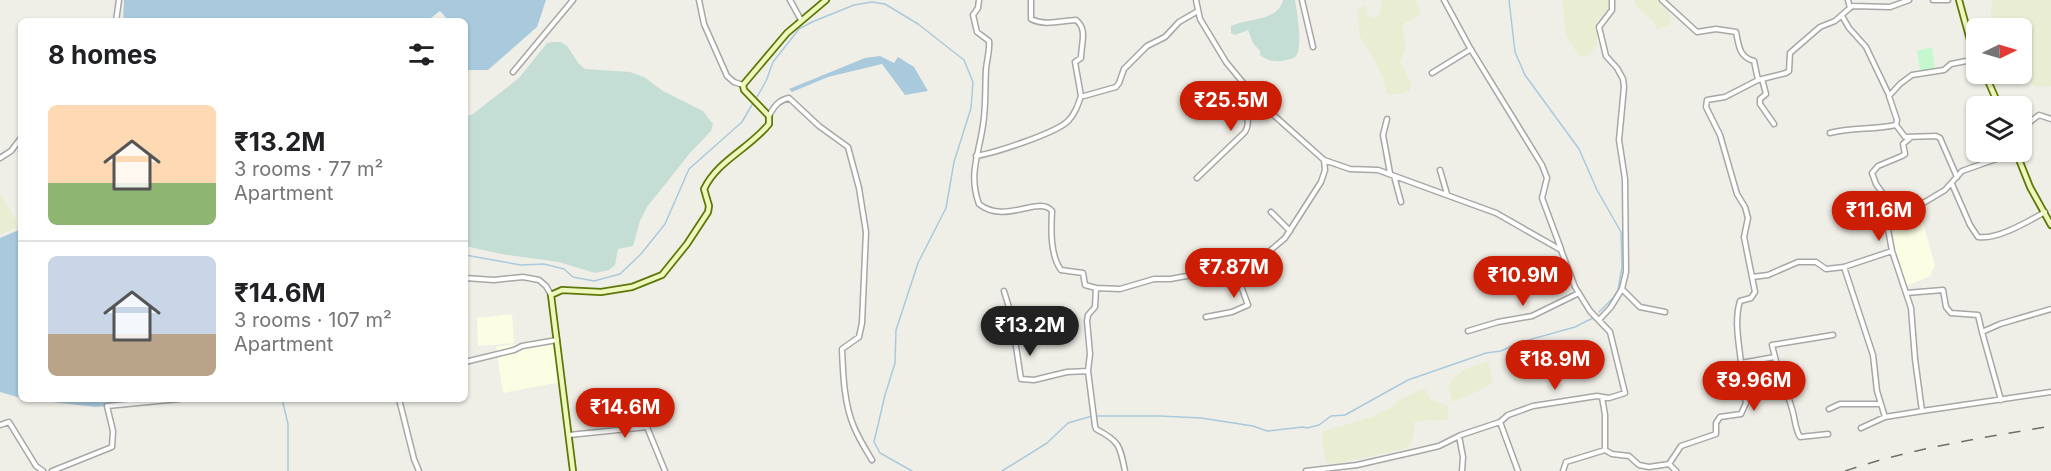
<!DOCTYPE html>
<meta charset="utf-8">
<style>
body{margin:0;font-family:Inter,sans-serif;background:#f2f2f2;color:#202124;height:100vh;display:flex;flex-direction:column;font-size:22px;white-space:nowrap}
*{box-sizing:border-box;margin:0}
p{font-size:20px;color:#757577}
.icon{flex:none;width:33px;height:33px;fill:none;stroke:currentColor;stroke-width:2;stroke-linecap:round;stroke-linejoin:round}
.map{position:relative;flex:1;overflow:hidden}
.details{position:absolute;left:18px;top:18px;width:450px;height:384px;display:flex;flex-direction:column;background:#fff;border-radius:9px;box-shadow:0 2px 4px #0004}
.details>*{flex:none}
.needle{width:39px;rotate:85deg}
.controls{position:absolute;left:1966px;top:18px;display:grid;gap:12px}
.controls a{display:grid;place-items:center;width:66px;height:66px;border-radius:9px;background:#fff;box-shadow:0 2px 4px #0004;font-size:30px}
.price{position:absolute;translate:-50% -51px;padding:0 14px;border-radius:21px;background:#cc1e05;color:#fff;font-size:20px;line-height:39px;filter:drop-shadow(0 2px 3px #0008)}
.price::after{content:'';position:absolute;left:50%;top:36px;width:18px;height:14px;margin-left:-9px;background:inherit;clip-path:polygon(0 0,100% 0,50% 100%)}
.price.selected{background:#222;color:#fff}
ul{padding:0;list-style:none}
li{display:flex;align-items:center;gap:18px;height:150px;padding:0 30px}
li+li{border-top:2px solid #e0e0e0}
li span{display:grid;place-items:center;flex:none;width:168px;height:120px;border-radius:9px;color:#555}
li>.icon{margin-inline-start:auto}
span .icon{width:72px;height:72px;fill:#fffc;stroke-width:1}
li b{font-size:26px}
h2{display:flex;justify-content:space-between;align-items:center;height:72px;padding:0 30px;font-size:26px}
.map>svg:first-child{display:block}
.education{fill:#fbfee2}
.farmland{fill:#e9eed3}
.wetland{fill:#c4ded5}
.park{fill:#c6f8d0}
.water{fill:#a9cadd}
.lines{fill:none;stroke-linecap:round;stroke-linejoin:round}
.stream{stroke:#a9cadd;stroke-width:1.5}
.street-casing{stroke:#a7a7a7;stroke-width:7}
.secondary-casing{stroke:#5d7708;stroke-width:8}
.street{stroke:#fff;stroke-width:4}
.secondary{stroke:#eef8bd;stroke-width:4.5}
.rail{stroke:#6e6e6e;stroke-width:1.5;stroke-dasharray:12 12;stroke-linecap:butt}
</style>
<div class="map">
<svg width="2051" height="471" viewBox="0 0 2051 471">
<rect width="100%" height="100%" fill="#f0efe7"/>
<!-- education -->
<path class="education" d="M 1918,206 L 1935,265 L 1930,276 L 1906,286 L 1894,248 L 1891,215 Z
M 512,314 L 514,343 L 478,346 L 477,318 Z
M 555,338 L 560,382 L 503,393 L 496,347 Z"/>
<!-- farmland -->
<path class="farmland" d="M 1381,0 L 1416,0 L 1421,14 L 1405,23 L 1403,27 L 1406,49 L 1400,62 L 1411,82 L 1410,90 L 1404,93 L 1390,95 L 1387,93 L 1383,78 L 1371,54 L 1360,37 L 1357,11 L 1359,8 L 1366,6 L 1368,16 L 1375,18 L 1380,13 Z
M 1563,0 L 1609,0 L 1607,10 L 1597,21 L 1597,46 L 1586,57 L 1579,56 L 1567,38 L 1564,24 Z
M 1634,0 L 1657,0 L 1668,9 L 1671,20 L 1668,25 L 1657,30 L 1654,23 L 1635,5 Z
M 1992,0 L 2051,0 L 2051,86 L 2038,87 L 2031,84 L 2025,63 L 2028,52 L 2028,40 L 2027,37 L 2022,34 L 2022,28 L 1990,28 Z
M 0,193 L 17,222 L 17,227 L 0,235 Z
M 1488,361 L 1493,382 L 1481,390 L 1456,401 L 1452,401 L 1448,387 L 1452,380 L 1463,370 Z
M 1422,389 L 1426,390 L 1431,400 L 1448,405 L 1448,420 L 1417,421 L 1414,423 L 1414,434 L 1408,448 L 1335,464 L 1328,463 L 1325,461 L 1322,438 L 1323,431 L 1372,417 L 1388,409 L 1399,400 Z"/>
<!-- wetland -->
<path class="wetland" d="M 1283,0 L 1295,0 C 1297,11 1303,47 1296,56 C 1293,59 1287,60 1282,61 C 1274,62 1266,60 1260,55 L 1260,51 L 1253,43 L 1248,30 L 1235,35 L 1231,33 L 1231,26 C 1246,18 1278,22 1283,0 Z
M 554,42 L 561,42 L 567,46 L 579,64 L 585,69 L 630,72 L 644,77 L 663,91 L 703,111 L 713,124 L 711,131 L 690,153 L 647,207 L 640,221 L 633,246 L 618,249 L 615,265 L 609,270 L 595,273 L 559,262 L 501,254 L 465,246 L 465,117 L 473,114 L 519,78 L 547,43 Z"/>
<!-- park -->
<path class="park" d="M 1932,47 L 1935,68 L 1920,71 L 1917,51 Z"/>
<!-- water -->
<path class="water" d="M 124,0 L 546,0 L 537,27 L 488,70 L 465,70 L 465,21 L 449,21 L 440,11 L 427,21 L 123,21 Z
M 880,56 L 894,63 L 898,57 L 914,67 L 928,91 L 905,95 L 882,64 L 828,77 L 792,92 L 789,89 L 865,58 Z
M 21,229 L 21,398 L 0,392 L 0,238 Z
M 26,399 L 186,399 L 95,407 Z"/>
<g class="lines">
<!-- stream -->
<path class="stream" d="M 1509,0 L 1515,52 L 1525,75 L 1579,149 L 1597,190 L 1621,232 L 1622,267 L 1618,290 L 1613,298 L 1599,312
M 757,97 L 766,81 L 773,62 L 799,29 L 812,22 L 854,5 L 872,2 L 885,4 L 918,24 L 964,60 L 973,82 L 971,108 L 954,162 L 946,208 L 918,263 L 896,330 L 895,363 L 885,395 L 874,442 L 880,453 L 912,471
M 465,255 L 521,265 L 544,264 L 564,269 L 573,277 L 594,281 L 620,274 L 641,254 L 665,224 L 689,169 L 742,122 L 753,103
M 282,399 L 288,424 L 288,471
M 1096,416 L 1160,416 L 1201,418 L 1253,426 L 1267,431 L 1303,427 L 1307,428 L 1319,425 L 1331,416 L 1345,415 L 1408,380 L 1486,353 L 1501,351 L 1518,343 L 1575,327 L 1593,318
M 1002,471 L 1047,443 L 1068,423 L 1092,416"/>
<!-- street casing -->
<g class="street-casing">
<path id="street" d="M 699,0 L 704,24 L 727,76 L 734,82 L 743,85
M 790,0 L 801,20
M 979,0 L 978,8 L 973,15 L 977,32 L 989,41 C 990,50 987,59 986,69 C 985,87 986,107 983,125 C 979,154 968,174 979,204 C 1005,225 1039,195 1052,211 C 1051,229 1050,255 1061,270 L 1083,273 L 1085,285 L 1096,288
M 1031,0 L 1031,19 C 1045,26 1060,21 1076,20 C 1088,29 1081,44 1081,58 L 1075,62 L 1081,96 L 1084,96 L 1116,87 L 1119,83 L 1124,69 L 1147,46 L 1165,37 L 1179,22 L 1198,11
M 1196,0 L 1200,19 L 1226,62 L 1259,102 L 1324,160 L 1350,169 L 1378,170 L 1452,197 L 1496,213 L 1561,250 L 1575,287 L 1590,311 L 1610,332 L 1625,393 L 1609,398 L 1597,396 L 1533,406 L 1508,415 L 1500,422
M 1302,0 L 1313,47
M 1444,0 L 1470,48 L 1542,165 L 1547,178 L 1542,198 L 1561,249
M 1662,0 L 1697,32 L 1716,29 L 1736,32 C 1739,46 1739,57 1754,61 L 1758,80
M 1848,0 L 1850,8
M 1933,0 L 1948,0
M 1842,16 L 1849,28 L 1866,47 L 1889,95
M 116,21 L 119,0
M 513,72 L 573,0
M 1432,73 L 1471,49
M 1762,79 L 1766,94 L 1760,99 L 1760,104 L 1774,124
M 769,116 C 774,106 779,100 789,98 L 819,126 L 848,147 L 859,188 L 866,232 L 862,323 L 859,337 L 842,349 C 843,374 844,404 854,427 C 859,439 866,450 872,460
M 1387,119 L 1383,135 L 1390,173
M 1896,125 L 1905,137 L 1936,136 L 1940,138 L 1957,177
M 2022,128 L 2039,115 L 2051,119
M 1830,133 C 1852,127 1874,130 1896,125 L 1897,120 L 1889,96 L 1900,84 L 1912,75 L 1944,70 L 1951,64 L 1977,59
M 976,156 C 995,153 1056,133 1068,121 C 1075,114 1078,105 1081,96
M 0,158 L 11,151 L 21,138
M 1440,170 L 1447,194
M 1394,176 L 1401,202
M 1197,178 L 1245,132 C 1255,115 1234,108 1252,93
M 1952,184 L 1970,225 L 1978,237 C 1997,240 2027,222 2045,212
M 1894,209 L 1876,184 L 1872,173 L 1878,166 L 1902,156 L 1905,154 L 1903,144 L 1910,138
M 1271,212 L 1290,231
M 1844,267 L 1873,355 L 1877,391 L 1885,417
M 1752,277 L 1744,237 L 1748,218 L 1745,207 L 1737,194 L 1720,135 L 1706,107 L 1707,100 L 1725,97 L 1758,80 L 1786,73 L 1789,71 L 1790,53 L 1820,27 L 1835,21 L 1852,6 L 1890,7 L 1909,0
M 465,278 L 494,280 L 523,277 L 539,280 L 546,286 L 551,295
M 1622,289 L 1640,307 L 1665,312
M 1004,291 L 1011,314 L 1021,379 L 1034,380 L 1067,372 L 1088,371
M 1906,293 L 1943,290 L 1946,307 L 1951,313 L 1978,315 L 1982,332
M 1206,317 L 1232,312 L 1248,305 L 1234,267
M 1599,320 L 1611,307 L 1622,289 L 1626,272 L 1625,179 L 1619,140 L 1624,87 L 1623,79 L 1617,68 L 1606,56 L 1599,27 L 1612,10 L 1612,0
M 1468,331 L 1498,322 L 1532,316 L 1579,293
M 1775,357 C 1779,375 1787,391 1792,409 C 1795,418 1795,429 1800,437 L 1828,434
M 465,362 L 514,350 L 522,346 L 557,340
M 1741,363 C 1739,343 1734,321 1740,301 L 1751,298 L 1755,292 L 1752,277 L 1768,275 L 1798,262 L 1816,262 L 1826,269 L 1844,267 L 1892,251
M 1602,397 L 1605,415 L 1605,450 L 1612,454 L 1629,456 L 1639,465 L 1649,467 L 1669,464 L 1681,446 L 1716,434 L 1716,423 L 1720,417 L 1741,414 L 1746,403 L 1741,363 L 1775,357 L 1772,345 L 1833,335
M 399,399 L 414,459 L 419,471
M 2001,400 L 1982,332 L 2000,324 L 2051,309
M 1829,409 L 1840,404 L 1881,404
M 1922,411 L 2051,392
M 0,425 L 9,422 L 36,466 L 43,471
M 1861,428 L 1885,417 L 1922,411 L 1915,359 L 1911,308 L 1892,251 L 1885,213 L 1888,210 L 1925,202 L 1945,190 L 1962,171 L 2016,152
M 569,435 L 647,427 L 665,471
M 1459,436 L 1463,457 L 1462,471
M 1669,464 L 1676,471
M 52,471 L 112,447 L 113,431 L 107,406 L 179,399
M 1125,471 C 1120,445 1119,441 1096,429 L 1095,426 L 1088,371 L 1090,354 L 1087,321 L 1088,315 L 1095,307 L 1096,288 L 1120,289 L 1154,279 L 1170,279 L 1226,269 L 1265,255 L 1285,238 L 1321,182 L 1325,170 L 1324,160
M 1306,471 L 1357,465 L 1418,451 L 1439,446 L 1461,435 L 1500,422 L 1518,471
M 1563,471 L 1566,462 L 1605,450"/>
</g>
<!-- secondary casing -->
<g class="secondary-casing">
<path id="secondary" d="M 1959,0 L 1970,40 L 1977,56
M 1985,74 L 1999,106
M 2016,152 L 2030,187 L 2051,225
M 573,471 L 551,295 L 562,290 L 601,292 L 632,287 L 662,275 L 687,244 L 708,212 L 709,206 L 704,189 C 718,160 749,149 769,124 L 769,116 L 744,90 L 743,85 L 787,33 L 826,0"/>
</g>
<!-- street -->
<use href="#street" class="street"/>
<!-- secondary -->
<use href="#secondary" class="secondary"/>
<!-- rail -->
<path class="rail" d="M 1845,471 C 1912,448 1982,438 2051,426"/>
</g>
</svg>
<div class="controls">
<a><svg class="needle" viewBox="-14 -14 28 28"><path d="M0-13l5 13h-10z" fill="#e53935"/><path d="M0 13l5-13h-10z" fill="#757577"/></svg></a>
<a><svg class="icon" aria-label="layers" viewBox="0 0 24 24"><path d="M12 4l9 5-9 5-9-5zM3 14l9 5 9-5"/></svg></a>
</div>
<b class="price" style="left:1231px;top:132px">₹25.5M</b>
<b class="price" style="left:1879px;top:242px">₹11.6M</b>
<b class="price" style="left:1234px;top:299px">₹7.87M</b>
<b class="price" style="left:1523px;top:307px">₹10.9M</b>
<b class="price selected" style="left:1030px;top:357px">₹13.2M</b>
<b class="price" style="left:1555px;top:391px">₹18.9M</b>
<b class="price" style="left:1754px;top:412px">₹9.96M</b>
<b class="price" style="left:625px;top:439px">₹14.6M</b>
<section class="details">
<h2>8 homes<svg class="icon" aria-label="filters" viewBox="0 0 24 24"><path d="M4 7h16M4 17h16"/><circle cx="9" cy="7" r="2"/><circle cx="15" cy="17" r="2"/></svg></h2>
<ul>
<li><span style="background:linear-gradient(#ffd9b3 65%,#8fb573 0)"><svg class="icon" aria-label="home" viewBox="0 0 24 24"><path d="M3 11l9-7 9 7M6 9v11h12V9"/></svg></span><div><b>₹13.2M</b><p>3 rooms · 77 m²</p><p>Apartment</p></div></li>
<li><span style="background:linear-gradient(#c9d6e8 65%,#b9a48a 0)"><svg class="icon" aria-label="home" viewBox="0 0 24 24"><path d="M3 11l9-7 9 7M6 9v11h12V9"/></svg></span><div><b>₹14.6M</b><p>3 rooms · 107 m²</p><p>Apartment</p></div></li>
</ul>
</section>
</div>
